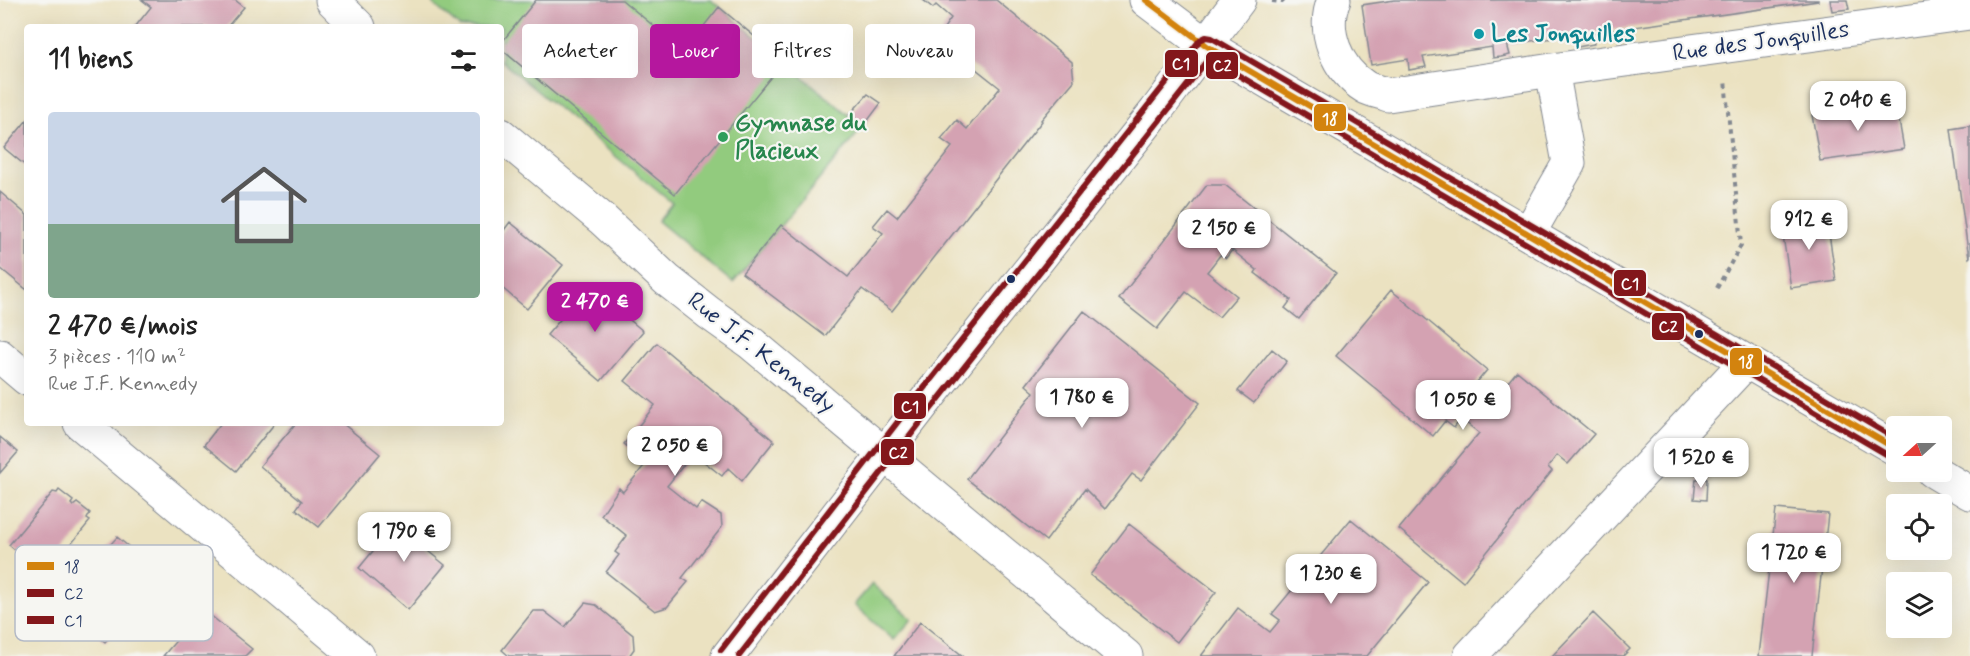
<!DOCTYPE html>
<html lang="fr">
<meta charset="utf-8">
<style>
body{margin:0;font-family:Mynerve,sans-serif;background:#f6f6f6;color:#222;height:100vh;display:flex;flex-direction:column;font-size:22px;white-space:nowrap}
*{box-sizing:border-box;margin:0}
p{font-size:20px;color:#767676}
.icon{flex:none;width:33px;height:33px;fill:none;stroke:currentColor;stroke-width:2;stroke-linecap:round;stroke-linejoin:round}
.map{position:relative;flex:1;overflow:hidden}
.sheet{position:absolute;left:24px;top:24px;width:480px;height:402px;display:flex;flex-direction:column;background:#fff;border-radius:6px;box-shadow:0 6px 24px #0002}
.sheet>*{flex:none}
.banner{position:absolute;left:522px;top:24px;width:570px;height:54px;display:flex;gap:12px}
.needle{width:39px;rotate:249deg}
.tools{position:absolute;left:1886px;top:416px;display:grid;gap:12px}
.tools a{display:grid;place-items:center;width:66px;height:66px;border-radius:6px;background:#fff;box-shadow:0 6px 24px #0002;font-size:30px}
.price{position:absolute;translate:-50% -51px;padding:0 14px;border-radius:12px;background:#fff;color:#222;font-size:20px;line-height:39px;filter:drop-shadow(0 2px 3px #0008)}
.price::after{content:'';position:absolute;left:50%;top:36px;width:18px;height:14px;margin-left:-9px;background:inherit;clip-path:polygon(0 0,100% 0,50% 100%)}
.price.selected{background:#b5179e;color:#fff}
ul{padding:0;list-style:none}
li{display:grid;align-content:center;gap:12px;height:318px;padding:0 24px}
li span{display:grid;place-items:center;height:186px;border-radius:6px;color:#555}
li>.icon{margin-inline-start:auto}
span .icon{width:108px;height:108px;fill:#fffc;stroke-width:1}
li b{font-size:26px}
h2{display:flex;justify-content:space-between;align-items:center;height:72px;padding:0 24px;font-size:26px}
.tag{padding:0 21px;border-radius:6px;background:#fff;box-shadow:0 6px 24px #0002;font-size:21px;line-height:54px}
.tag.selected{background:#b5179e;color:#fff}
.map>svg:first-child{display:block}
.green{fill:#92cb7e;stroke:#567d6e;stroke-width:1.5}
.building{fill:#d4a2b2}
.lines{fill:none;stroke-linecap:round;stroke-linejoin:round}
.minor-casing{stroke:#838890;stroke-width:35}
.path{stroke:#838890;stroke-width:4;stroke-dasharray:4.5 4.5;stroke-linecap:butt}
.minor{stroke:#fff;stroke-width:33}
.bus-1-casing{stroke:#f6f6f2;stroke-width:10}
.bus-2-casing{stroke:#f6f6f2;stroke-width:10}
.bus-3-casing{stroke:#f6f6f2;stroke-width:10}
.bus-1{stroke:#d3830e;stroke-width:6}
.bus-2{stroke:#83171b;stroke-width:6}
.bus-3{stroke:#83171b;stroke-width:6}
.culture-dot{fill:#0f9aa8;stroke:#f6f6f2;stroke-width:2}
.leisure-dot{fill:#2e9e5b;stroke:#f6f6f2;stroke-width:2}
.bus-dot{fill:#1b2f5e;stroke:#f6f6f2;stroke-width:2}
.labels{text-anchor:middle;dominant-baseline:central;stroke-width:4.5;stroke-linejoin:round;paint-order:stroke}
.culture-label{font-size:24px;font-weight:bold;fill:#0d838f;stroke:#f6f6f2;text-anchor:start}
.street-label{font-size:24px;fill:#1b2f5e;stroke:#f6f6f2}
.leisure-label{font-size:24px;font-weight:bold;fill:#27864d;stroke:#f6f6f2;text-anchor:start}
.key{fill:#f6f6f2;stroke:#b4bac6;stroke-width:1.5}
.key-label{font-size:16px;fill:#1b2f5e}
.line-badge{stroke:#f6f6f2;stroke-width:2}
.badge-label{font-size:16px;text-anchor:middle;font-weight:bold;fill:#fff}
</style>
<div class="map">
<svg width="1970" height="656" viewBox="0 0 1970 656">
<rect width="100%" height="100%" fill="#f6f6f2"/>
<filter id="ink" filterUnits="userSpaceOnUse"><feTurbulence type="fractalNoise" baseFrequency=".0167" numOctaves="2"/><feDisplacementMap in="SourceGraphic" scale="12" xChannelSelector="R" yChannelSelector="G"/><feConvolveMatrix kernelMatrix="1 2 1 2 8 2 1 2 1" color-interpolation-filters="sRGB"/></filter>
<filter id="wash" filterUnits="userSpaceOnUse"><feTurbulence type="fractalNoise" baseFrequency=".008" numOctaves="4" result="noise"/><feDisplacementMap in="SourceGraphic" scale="24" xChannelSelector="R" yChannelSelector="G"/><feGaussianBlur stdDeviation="1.35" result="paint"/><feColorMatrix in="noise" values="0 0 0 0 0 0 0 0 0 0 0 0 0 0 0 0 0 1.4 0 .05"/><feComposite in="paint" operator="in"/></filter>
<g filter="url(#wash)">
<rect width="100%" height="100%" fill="#ebe2c1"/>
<!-- green -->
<path class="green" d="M 436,0 L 711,0 L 863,127 L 733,283 L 658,221 L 672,203 L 501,61 L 501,27 L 460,27 L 433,4 Z
M 872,584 L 912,619 L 894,640 L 854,605 Z"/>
<g id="blocks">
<!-- building -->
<path class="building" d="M 142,0 L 235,0 L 244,7 L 227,27 L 135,27 L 151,7 Z
M 536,0 L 622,0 L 684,51 L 719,7 L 779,57 L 798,34 L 810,45 L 792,68 L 784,61 L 675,194 L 501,49 L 501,43 Z
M 923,0 L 996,0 L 1072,62 L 1074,81 L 1041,120 L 1042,121 L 892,311 L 862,289 L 825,336 L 742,273 L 781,225 L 848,277 L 883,233 L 873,226 L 887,209 L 897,217 L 952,147 L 941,139 L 957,120 L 967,129 L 1000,88 L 937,38 L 951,18 L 936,5 L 933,8 Z
M 1395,0 L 1818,0 L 1818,1 L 1591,33 L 1594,44 L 1577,47 L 1578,35 L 1507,44 L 1510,55 L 1501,57 L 1493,58 L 1492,47 L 1423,57 L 1426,67 L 1409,70 L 1408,59 L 1371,65 L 1362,5 Z
M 1830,0 L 1847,0 L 1849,9 L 1832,11 Z
M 868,94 L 881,103 L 863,127 L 849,115 Z
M 1896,103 L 1904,149 L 1820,161 L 1812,115 Z
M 27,120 L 27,167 L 4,148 Z
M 1970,126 L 1970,257 L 1969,258 L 1951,129 Z
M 1207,185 L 1225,185 L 1336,273 L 1299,319 L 1285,308 L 1291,300 L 1255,273 L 1257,270 L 1232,250 L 1226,258 L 1221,254 L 1207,272 L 1237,296 L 1219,317 L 1186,292 L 1157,329 L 1119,299 Z
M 0,192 L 27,215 L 27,290 L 0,268 Z
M 1826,213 L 1836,281 L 1791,288 L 1781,223 L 1783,221 Z
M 510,222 L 563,265 L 527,309 L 501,287 L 501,234 Z
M 589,286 L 643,331 L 601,381 L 547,335 Z
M 1391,290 L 1487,370 L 1473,387 L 1492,402 L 1517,371 L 1594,434 L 1568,464 L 1557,455 L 1548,467 L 1552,471 L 1463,582 L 1399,529 L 1479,433 L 1461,419 L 1454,428 L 1445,421 L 1433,436 L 1336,356 Z
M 1084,311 L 1200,403 L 1141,480 L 1132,474 L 1105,509 L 1085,489 L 1046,541 L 967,479 L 1034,392 L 1026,385 Z
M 657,343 L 774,441 L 742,481 L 728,468 L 722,476 L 693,453 L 667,486 L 696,509 L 701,502 L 721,515 L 722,527 L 682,578 L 688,582 L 667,607 L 655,611 L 606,572 L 619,555 L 615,552 L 627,536 L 601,515 L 619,488 L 623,492 L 647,462 L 624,444 L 655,405 L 625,381 Z
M 1272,349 L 1287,361 L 1254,403 L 1238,391 Z
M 221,423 L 275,423 L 236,471 L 204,445 Z
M 296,423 L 342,423 L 380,454 L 319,527 L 296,509 L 302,501 L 260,466 Z
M 0,437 L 18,452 L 0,473 Z
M 1696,479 L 1707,479 L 1706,500 L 1694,499 Z
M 59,490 L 73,501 L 71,504 L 73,506 L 77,503 L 90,513 L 87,519 L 90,521 L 45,576 L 9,545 L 53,492 L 57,493 Z
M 1776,509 L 1828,514 L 1812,656 L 1759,656 Z
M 409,515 L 433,534 L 423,547 L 445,565 L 408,610 L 359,568 L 396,523 L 399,527 Z
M 1351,519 L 1428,582 L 1367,656 L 1201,656 L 1238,608 L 1270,632 L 1280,620 L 1272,614 Z
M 1129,524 L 1216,592 L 1177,642 L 1090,575 Z
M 117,537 L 158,571 L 127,606 L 132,610 L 105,642 L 88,627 L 93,621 L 56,589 L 77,564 L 87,572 Z
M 585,603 L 596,605 L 633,635 L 634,649 L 629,656 L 509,656 L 502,650 L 533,611 L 544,611 L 565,627 Z
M 1593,613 L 1630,649 L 1623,656 L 1552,656 Z
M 198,615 L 205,621 L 210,615 L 252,649 L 245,656 L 163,656 Z
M 920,622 L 963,656 L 894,656 Z"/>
</g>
</g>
<g filter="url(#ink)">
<use href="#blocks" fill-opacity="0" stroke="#838890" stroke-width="1.5"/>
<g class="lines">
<!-- minor casing -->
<g class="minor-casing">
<path id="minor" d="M 332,0 L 359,27
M 1146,0 L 1207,46 L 1896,449
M 1334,0 C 1321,30 1337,70 1365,87 C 1372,91 1381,92 1388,95 L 1552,70 L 1970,13
M 501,135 L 602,219 L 667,280 L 709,313 L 751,343 L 1126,656
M 1529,233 L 1569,163 L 1552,70
M 0,356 L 27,379
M 80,423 L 358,656
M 1933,471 L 1970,493
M 728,656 L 924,403 L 1156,111 L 1239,0
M 1470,656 L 1746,362"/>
</g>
<!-- path -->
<path class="path" d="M 1272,1 L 1282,2 L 1284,0
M 1717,288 L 1741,245 L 1725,80"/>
<!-- minor -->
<use href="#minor" class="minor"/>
<!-- bus-1 casing -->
<g class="bus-1-casing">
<path id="bus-1" d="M 1146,0 L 1207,46 L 1896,449"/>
</g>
<!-- bus-2 casing -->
<g class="bus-2-casing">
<path id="bus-2" d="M 739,656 L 931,409 L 1209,58 L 1891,457"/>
</g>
<!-- bus-3 casing -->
<g class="bus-3-casing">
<path id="bus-3" d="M 721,650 L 917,397 L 1200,40 L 1206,37 L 1212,38 L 1896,439"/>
</g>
<!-- bus-1 -->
<use href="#bus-1" class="bus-1"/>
<!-- bus-2 -->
<use href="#bus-2" class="bus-2"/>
<!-- bus-3 -->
<use href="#bus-3" class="bus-3"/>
</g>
</g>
<!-- markers -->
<circle class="culture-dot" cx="1479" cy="34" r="6"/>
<circle class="leisure-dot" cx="723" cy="137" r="6"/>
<g class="bus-dot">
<circle cx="1011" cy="279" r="5"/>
<circle cx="1699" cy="334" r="5"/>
</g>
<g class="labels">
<!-- culture labels -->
<g class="culture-label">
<text x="1491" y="34">Les Jonquilles</text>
</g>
<!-- street labels -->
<g class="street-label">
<text transform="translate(1761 42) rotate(-8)">Rue des Jonquilles</text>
<text transform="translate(761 353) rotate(38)">Rue J.F. Kennedy</text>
</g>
<!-- leisure labels -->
<g class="leisure-label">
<text x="735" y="123">Gymnase du<tspan x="735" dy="28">Placieux</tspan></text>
</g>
</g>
<!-- legend -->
<rect x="15" y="545" width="198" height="96" rx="9" class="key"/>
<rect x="27" y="562" width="27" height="8" fill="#d3830e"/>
<rect x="27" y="589" width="27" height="8" fill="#83171b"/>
<rect x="27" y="616" width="27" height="8" fill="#83171b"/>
<g class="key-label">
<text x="64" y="572">18</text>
<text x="64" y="599">C2</text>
<text x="64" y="626">C1</text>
</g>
<g class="line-badge">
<rect x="1164" y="49" width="35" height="29" rx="6" fill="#83171b"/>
<rect x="1205" y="51" width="34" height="29" rx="6" fill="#83171b"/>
<rect x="1313" y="103" width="34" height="29" rx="6" fill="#d3830e"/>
<rect x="1613" y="269" width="34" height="28" rx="6" fill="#83171b"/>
<rect x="1651" y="312" width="34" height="29" rx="6" fill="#83171b"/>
<rect x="1729" y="347" width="34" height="29" rx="6" fill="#d3830e"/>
<rect x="893" y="392" width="34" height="28" rx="6" fill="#83171b"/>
<rect x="880" y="438" width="35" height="28" rx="6" fill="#83171b"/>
</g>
<g class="badge-label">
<text x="1181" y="69">C1</text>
<text x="1222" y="71">C2</text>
<text x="1330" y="124">18</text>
<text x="1630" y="289">C1</text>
<text x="1668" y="332">C2</text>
<text x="1746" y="367">18</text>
<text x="910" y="412">C1</text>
<text x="898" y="458">C2</text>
</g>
</svg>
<div class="tools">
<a><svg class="needle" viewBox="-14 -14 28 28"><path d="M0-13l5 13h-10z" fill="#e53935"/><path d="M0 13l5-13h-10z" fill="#767676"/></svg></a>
<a><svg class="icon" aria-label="locate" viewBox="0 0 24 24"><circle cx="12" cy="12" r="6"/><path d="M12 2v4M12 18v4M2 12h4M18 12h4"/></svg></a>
<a><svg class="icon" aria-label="layers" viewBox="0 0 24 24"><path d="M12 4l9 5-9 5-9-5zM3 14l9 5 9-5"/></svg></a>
</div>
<b class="price" style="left:1858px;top:132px">2 040 €</b>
<b class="price" style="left:1809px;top:251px">912 €</b>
<b class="price" style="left:1224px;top:260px">2 150 €</b>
<b class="price selected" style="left:595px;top:333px">2 470 €</b>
<b class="price" style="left:1082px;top:429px">1 780 €</b>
<b class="price" style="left:1463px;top:431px">1 050 €</b>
<b class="price" style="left:675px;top:477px">2 050 €</b>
<b class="price" style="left:1701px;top:489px">1 520 €</b>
<b class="price" style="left:404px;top:563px">1 790 €</b>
<b class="price" style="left:1794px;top:584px">1 720 €</b>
<b class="price" style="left:1331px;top:605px">1 230 €</b>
<div class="banner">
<a class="tag">Acheter</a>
<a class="tag selected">Louer</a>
<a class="tag">Filtres</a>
<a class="tag">Nouveau</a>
</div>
<section class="sheet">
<h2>11 biens<svg class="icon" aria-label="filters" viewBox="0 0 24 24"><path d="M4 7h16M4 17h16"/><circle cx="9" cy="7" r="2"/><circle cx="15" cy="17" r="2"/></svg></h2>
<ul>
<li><span style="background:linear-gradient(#c9d6e8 60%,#7fa58c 0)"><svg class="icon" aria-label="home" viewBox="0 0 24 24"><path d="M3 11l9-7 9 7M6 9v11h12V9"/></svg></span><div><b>2 470 €/mois</b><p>3 pièces · 110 m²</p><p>Rue J.F. Kennedy</p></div></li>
</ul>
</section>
</div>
